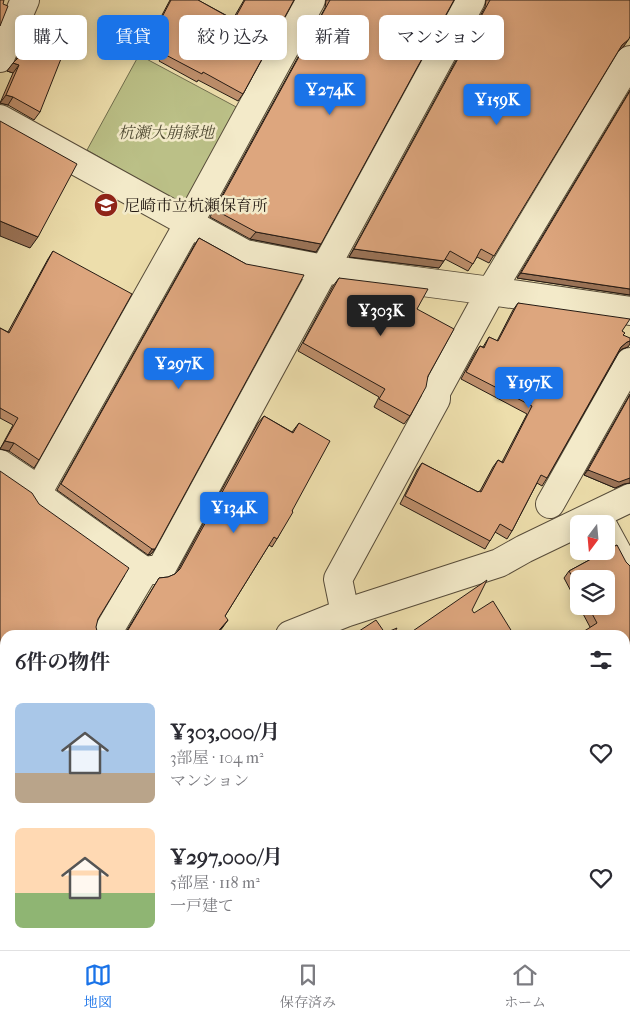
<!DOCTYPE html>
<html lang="ja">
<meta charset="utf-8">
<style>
body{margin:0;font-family:"IM FELL French Canon","Noto Serif JP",serif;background:#f7f7f7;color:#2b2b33;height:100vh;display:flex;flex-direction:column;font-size:19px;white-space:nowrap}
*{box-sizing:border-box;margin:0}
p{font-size:16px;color:#7c7c81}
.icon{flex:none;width:28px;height:28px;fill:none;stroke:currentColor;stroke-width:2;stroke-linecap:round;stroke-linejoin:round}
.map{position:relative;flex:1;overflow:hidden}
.panel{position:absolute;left:0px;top:630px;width:630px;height:320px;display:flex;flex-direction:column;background:#fff;border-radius:15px 15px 0 0;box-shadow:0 2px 12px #0003}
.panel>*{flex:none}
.hud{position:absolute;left:15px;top:15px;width:600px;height:45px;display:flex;gap:10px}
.needle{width:32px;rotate:196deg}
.fabs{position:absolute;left:570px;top:515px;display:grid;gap:10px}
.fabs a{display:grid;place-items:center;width:45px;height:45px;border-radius:8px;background:#fff;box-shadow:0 2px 12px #0003;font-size:25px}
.price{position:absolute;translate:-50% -42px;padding:0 11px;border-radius:5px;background:#1a73e8;color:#fff;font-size:16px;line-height:32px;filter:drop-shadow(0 1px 2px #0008)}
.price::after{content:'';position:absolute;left:50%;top:30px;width:15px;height:11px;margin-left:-8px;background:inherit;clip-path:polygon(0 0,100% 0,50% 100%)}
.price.current{background:#222;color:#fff}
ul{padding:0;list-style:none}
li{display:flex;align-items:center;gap:15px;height:125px;padding:0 15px}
li span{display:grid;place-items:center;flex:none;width:140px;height:100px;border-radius:8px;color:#555}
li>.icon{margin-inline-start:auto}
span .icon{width:60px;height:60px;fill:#fffc;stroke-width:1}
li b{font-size:21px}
h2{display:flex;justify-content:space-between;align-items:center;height:60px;padding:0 15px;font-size:21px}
.chip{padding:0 18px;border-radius:8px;background:#fff;box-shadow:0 2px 12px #0003;font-size:18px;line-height:45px}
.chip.current{background:#1a73e8;color:#fff}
.menu{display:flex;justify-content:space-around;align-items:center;height:70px;border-top:1px solid #e1e1e2;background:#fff;font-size:14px;color:#7c7c81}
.menu a{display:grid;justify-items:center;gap:2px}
.menu .current{color:#1a73e8}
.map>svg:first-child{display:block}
.green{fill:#bbc087;stroke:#706e4e}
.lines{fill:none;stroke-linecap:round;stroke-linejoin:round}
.lane-casing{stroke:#574c3a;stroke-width:20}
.street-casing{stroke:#574c3a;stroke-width:30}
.lane{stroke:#f3eac9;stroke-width:18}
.street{stroke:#f3eac9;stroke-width:28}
.wall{fill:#be8f6c;stroke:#251b14;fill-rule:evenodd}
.shaded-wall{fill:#9b7458;stroke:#251b14}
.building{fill:#dda67e;stroke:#251b14}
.labels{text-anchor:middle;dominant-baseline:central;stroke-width:5;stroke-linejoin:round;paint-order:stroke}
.park-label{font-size:16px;font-style:italic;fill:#524d36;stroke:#f3eac9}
.poi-label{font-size:16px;fill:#251b14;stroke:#f3eac9;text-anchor:start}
</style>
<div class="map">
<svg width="630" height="950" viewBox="0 0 630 950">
<rect width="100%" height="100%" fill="#eddeac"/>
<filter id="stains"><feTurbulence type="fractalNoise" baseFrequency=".004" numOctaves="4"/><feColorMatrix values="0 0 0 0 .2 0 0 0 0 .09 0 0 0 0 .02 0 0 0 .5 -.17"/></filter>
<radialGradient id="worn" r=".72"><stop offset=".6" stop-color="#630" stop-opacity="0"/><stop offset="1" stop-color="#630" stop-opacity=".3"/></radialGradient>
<!-- green -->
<path class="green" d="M 139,55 L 240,109 L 191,202 L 181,204 L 87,150 Z
M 630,703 L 630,756 L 625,760 L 625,706 Z
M 371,945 L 420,945 L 414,950 L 376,950 Z"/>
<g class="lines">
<!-- lane casing -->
<g class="lane-casing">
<path id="lane" d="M 601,512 L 630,565
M 625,805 L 630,813
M 0,901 L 5,911
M 230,945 L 234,950"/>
</g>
<!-- street casing -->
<g class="street-casing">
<path id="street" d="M 0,58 L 25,0
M 0,119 L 245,254 L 324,269 L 491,291 L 630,311
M 0,464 L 39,490 L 43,499 L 144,571
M 39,490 L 189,223 L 311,0
M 550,504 L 630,362
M 345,613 L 338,579 L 436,399 L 436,392 L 491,291 L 630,60
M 106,635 L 144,571 L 161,569 L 471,0
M 290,635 L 345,613 L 499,563 L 524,549 L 630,498
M 0,722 L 5,722
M 325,950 L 327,949 L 329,950"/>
</g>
<!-- lane -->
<use href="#lane" class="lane"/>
<!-- street -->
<use href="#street" class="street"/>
</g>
<!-- wall -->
<path class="wall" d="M 170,0 L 198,0 L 233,19 L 244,0 L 294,0 L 243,94 L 238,101 L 198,80 L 197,82 L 159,61 L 162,56 L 145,47 Z
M 326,0 L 454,0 L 316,252 L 250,239 L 210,217 L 325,8 Z
M 486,0 L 630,0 L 624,46 L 618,51 L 489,263 L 477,257 L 468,271 L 445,259 L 439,268 L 349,257 L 485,7 Z
M 35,22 L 40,112 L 34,120 L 8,105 L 0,103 L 13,73 L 7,71 L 16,60 L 29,30 Z
M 630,90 L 630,295 L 517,278 Z
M 199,238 L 246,264 L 155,549 L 151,554 L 148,555 L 57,490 L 195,244 Z
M 53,251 L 39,460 L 34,468 L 9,451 L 0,449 L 13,425 L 0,418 L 0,328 L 8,332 L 48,259 Z
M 339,278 L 417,309 L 428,376 L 410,416 L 404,424 L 374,407 L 379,397 L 298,351 L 333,286 Z
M 518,303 L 622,331 L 628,347 L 622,349 L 619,352 L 547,478 L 542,486 L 537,483 L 512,531 L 507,539 L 495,532 L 485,549 L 400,504 L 417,470 L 422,463 L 478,492 L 480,491 L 493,467 L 498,460 L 502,462 L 527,414 L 461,379 L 475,353 L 480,346 L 483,347 L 489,337 L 497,341 L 513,310 Z
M 630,394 L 630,483 L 624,484 L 615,488 L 584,475 Z
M 264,416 L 292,432 L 299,423 L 292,511 L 277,539 L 272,547 L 269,545 L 225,616 L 223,627 L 216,635 L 124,635 L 159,578 L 168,577 L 175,574 L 177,572 L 258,423 Z
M 617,545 L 625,681 L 590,627 L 564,578 L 569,571 ZM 579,579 L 606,606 L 579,606 Z
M 630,764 L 630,774 L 627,769 Z
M 247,945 L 281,945 L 274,950 L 251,950 Z
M 580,945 L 625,945 L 630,950 L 585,950 Z"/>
<!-- shaded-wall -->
<path class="shaded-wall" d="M 629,39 L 624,46 L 617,52 L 622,45 Z
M 13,63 L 19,65 L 13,73 L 7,71 Z
M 6,95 L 13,97 L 8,105 L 0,103 Z
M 0,221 L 38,237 L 30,248 L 0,236 Z
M 256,232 L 321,244 L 316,252 L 250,239 Z
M 354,249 L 444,261 L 439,268 L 349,257 Z
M 521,273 L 630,289 L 630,295 L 517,278 Z
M 630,341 L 630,344 L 628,347 L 622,349 L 616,354 L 621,347 L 627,342 Z
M 5,441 L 14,443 L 9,451 L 0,449 Z
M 588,470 L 628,478 L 630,478 L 630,483 L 624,484 L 615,488 L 584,475 Z
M 152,549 L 155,549 L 151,554 L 148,555 Z
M 228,620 L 223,627 L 216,635 L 215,635 Z
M 630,673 L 630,678 L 625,681 L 625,676 Z
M 5,699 L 5,707 L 0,707 L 0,700 Z
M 5,883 L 5,892 L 0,890 L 0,884 Z
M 277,945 L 281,945 L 274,950 L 271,950 Z
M 568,945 L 572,945 L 567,950 L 563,950 Z"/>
<!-- building -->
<path class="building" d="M 0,0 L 4,0 L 3,4 L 8,6 L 0,26 Z
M 171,0 L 198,0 L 234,20 L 245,0 L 294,0 L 243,94 L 203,72 L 202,74 L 164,54 L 167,48 L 150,40 Z
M 330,0 L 454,0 L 321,244 L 256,232 L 215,210 Z
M 490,0 L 630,0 L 630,36 L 629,39 L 622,45 L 494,256 L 481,249 L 473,264 L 450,251 L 444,261 L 354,249 Z
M 35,22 L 70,36 L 40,112 L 13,97 L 6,95 L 19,65 L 13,63 L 20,56 Z
M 630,91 L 630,289 L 521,273 Z
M 0,121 L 77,164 L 38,237 L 0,221 Z
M 199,238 L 246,264 L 304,275 L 155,549 L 152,549 L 61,484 Z
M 53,251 L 132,294 L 39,460 L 14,443 L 5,441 L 18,418 L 0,408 L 0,328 L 9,333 Z
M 339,278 L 428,289 L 417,309 L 454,329 L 428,376 L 426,387 L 410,416 L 379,399 L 385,389 L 303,343 Z
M 518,303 L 630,319 L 622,331 L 625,333 L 623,335 L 630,338 L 630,341 L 627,342 L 621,347 L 547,478 L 541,475 L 512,531 L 500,524 L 490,541 L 405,496 L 422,463 L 478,492 L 479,491 L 481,492 L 498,460 L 503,463 L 532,406 L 466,372 L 480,346 L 484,348 L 489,337 L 498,341 Z
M 630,395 L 630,478 L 619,482 L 588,470 Z
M 264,416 L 293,433 L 299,423 L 330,441 L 292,511 L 293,512 L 277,539 L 274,537 L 225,616 L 228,620 L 215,635 L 125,635 L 159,578 L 168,577 L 175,574 L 180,569 Z
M 0,471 L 32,493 L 39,504 L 129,568 L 98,619 L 96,627 L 98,635 L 5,635 L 5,699 L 0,700 Z
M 617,545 L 626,562 L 630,566 L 630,673 L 625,676 L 625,635 L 578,635 L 597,623 L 588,606 L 606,606 L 606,579 L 579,579 L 579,588 L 569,571 Z
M 487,580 L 472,610 L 474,613 L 493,601 L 514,635 L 407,635 Z
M 376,620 L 385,633 L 397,628 L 393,635 L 353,635 Z
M 0,728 L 5,729 L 5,883 L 0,884 Z
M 625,841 L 630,846 L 630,950 L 608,950 L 603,945 L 625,945 Z
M 0,906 L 5,912 L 5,945 L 186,945 L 188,950 L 0,950 Z
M 256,945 L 277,945 L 271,950 L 259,950 Z
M 452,945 L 568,945 L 563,950 L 447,950 Z"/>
<!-- icons -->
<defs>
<g id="school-disc" transform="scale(1.25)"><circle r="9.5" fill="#8f2418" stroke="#f3eac9"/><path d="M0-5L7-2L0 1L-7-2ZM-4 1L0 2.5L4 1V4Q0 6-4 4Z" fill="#fff"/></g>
</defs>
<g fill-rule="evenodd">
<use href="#school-disc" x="106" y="205"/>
</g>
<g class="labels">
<!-- park labels -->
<g class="park-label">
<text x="166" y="132">杭瀬大崩緑地</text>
</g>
<!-- poi labels -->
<g class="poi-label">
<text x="124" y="205">尼崎市立杭瀬保育所</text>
</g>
</g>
<rect width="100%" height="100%" filter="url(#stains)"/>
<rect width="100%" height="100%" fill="url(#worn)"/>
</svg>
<div class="fabs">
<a><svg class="needle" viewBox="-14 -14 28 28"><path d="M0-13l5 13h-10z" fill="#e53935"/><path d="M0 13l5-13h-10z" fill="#7c7c81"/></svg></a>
<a><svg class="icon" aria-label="layers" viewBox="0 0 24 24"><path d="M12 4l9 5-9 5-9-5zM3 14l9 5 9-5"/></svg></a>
</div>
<b class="price" style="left:330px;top:116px">¥274K</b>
<b class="price" style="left:497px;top:126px">¥159K</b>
<b class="price current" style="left:381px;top:337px">¥303K</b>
<b class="price" style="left:179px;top:390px">¥297K</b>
<b class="price" style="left:529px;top:409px">¥197K</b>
<b class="price" style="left:234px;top:534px">¥134K</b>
<div class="hud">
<a class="chip">購入</a>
<a class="chip current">賃貸</a>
<a class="chip">絞り込み</a>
<a class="chip">新着</a>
<a class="chip">マンション</a>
</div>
<section class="panel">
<h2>6件の物件<svg class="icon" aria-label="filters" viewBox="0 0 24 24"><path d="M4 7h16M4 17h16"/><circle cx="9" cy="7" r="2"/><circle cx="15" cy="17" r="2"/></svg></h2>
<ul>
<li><span style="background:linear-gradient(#a9c7e8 70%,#b9a48a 0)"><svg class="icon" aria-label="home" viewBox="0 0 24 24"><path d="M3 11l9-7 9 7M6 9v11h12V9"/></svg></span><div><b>¥303,000/月</b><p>3部屋 · 104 m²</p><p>マンション</p></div><svg class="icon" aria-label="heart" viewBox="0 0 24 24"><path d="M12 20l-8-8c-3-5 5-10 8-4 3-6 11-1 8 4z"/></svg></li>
<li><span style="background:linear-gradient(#ffd9b3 65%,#8fb573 0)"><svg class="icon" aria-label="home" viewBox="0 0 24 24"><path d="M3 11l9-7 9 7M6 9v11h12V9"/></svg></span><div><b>¥297,000/月</b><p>5部屋 · 118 m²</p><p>一戸建て</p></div><svg class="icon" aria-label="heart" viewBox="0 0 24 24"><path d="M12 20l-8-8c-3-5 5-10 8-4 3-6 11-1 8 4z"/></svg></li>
</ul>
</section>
</div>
<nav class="menu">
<a class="current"><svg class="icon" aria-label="map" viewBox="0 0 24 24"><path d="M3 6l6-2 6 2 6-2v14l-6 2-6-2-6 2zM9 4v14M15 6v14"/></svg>地図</a>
<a><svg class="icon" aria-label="saved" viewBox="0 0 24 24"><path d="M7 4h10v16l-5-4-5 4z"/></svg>保存済み</a>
<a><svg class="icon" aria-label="home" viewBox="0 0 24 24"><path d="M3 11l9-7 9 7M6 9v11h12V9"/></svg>ホーム</a>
</nav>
